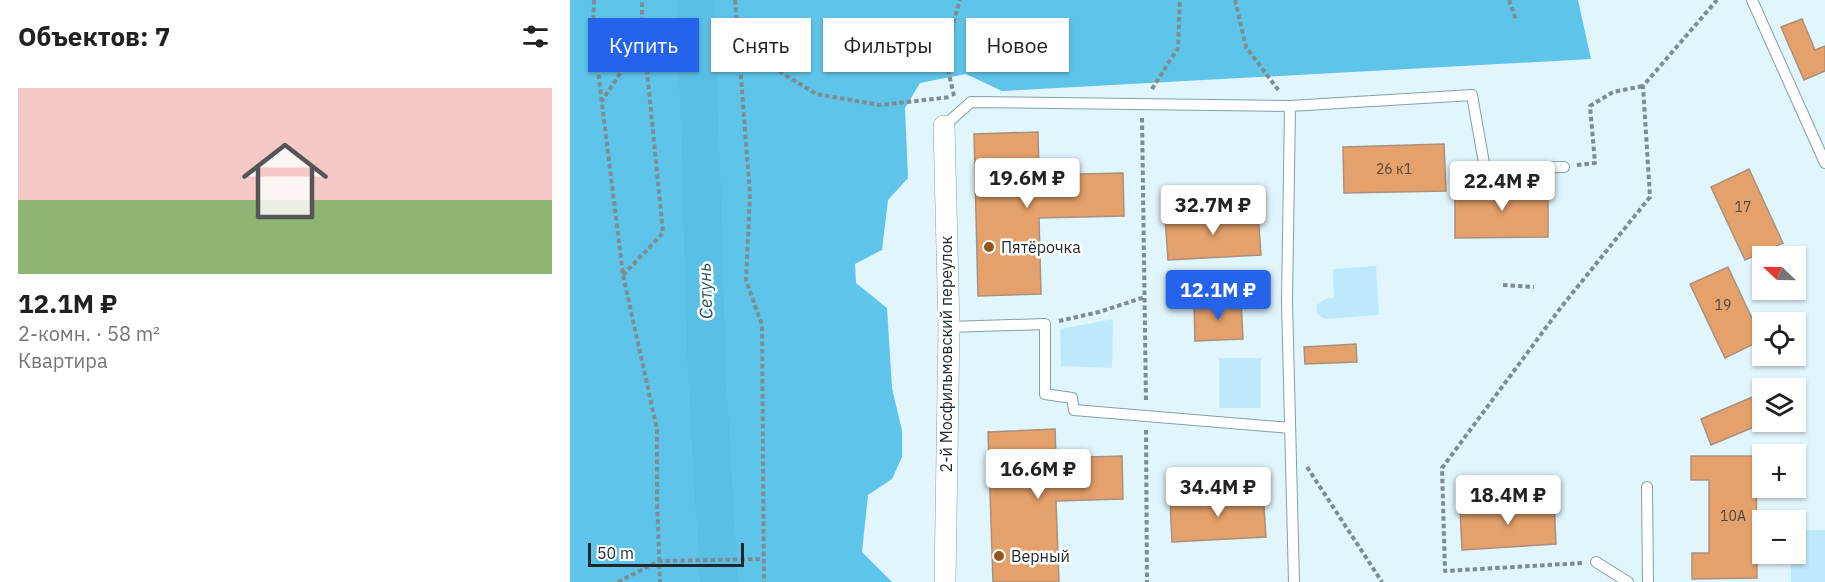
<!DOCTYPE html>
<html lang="ru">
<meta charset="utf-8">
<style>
body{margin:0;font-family:"IBM Plex Sans",sans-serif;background:#f2f2f2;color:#202124;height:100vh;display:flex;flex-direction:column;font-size:22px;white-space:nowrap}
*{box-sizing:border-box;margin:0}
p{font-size:20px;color:#757577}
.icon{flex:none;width:33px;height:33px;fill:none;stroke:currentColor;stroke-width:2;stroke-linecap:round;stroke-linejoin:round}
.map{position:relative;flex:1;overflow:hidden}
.details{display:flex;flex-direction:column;background:#fff;width:570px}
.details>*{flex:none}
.banner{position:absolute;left:18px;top:18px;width:570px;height:54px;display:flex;gap:12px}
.needle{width:39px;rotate:292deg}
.fabs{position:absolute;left:1182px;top:246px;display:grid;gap:12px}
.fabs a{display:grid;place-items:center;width:54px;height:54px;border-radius:0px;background:#fff;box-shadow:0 2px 4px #0004;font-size:30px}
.scale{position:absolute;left:18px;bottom:15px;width:156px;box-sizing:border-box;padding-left:6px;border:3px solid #1c282d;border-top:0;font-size:16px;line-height:21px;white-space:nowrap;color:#1c282d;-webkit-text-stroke:4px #fff;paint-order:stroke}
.price{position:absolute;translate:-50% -51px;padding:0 14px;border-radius:6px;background:#fff;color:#222;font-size:20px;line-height:39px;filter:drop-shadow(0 2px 3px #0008)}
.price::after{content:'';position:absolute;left:50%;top:36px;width:18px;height:14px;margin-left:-9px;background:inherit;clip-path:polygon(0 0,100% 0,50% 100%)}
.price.selected{background:#2563eb;color:#fff}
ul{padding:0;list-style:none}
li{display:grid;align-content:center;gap:12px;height:318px;padding:0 18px}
li span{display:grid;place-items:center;height:186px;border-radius:0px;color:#555}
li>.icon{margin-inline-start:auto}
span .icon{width:108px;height:108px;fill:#fffc;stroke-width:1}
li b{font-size:26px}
h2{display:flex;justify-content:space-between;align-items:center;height:72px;padding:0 18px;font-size:26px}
.tag{padding:0 21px;border-radius:0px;background:#fff;box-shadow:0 2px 4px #0004;font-size:21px;line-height:54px}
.tag.selected{background:#2563eb;color:#fff}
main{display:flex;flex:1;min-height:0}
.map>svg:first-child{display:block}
.green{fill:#bee9fb}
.forest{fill:#5fc4e9}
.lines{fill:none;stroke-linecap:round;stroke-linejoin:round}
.river{stroke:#5abfe4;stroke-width:38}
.building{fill:#e5a16b;stroke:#a9907e;stroke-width:1.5}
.lane-casing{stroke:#81a0ac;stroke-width:12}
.street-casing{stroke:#81a0ac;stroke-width:22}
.path{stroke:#7c8c92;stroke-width:4;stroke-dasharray:4.5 3;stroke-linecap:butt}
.lane{stroke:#fff;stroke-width:10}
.street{stroke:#fff;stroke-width:21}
.poi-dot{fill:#94551b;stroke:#fff;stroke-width:2}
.labels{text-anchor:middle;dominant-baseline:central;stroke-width:5;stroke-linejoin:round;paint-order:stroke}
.number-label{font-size:14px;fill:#4e463c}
.poi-label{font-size:16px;fill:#1c282d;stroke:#fff;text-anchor:start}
.street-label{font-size:16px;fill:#1c282d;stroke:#fff}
.water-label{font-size:18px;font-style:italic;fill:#245060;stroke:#fff}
</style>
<main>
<section class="details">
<h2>Объектов: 7<svg class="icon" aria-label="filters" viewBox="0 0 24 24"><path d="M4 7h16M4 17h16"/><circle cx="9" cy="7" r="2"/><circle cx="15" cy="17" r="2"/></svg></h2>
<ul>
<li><span style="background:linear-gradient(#f6c9c9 60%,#8fb573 0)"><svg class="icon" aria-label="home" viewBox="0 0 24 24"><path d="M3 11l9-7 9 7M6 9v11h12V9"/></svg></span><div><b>12.1M ₽</b><p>2-комн. · 58 m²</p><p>Квартира</p></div></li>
</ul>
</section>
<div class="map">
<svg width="1255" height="582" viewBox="0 0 1255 582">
<rect width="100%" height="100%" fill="#e1f5fd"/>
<!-- green -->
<path class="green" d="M 806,266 L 809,315 L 755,319 L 747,314 L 747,305 L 755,299 L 764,298 L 763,269 Z
M 543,319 L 542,368 L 491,366 L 490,329 Z
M 649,358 L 691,358 L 691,408 L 649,408 Z
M 1226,530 L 1255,530 L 1255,582 L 1221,582 L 1221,554 L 1226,554 Z"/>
<!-- forest -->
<path class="forest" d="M 0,0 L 1008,0 L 1021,59 L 432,91 L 396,74 L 350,83 L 335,108 L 338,178 L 318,200 L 312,250 L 285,264 L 286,283 L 317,308 L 322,388 L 332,431 L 332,457 L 322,479 L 298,495 L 292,552 L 322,582 L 0,582 Z"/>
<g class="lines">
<!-- river -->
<path class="river" d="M 126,0 L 137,377 L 149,582"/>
</g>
<!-- building -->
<path class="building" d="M 1232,19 L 1245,50 L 1255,46 L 1255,71 L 1234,80 L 1211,27 Z
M 468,132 L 469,175 L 553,173 L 554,216 L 469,218 L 471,294 L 408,296 L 404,134 Z
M 874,144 L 876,191 L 774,193 L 773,147 Z
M 1179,169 L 1213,243 L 1175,260 L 1141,187 Z
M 978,187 L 978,237 L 885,238 L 885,188 Z
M 688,212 L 691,255 L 598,260 L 595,217 Z
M 1158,267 L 1192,340 L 1155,358 L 1120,284 Z
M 671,300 L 673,339 L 625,341 L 624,302 Z
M 786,344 L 787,362 L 735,364 L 734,347 Z
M 1187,395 L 1192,409 L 1192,422 L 1196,422 L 1141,445 L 1131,419 Z
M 485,429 L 486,458 L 552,456 L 553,499 L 486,501 L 489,582 L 423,582 L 418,432 Z
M 1121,456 L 1186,456 L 1187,578 L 1122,579 L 1122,553 L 1139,553 L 1139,480 L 1121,480 Z
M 693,494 L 696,537 L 602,542 L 600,499 Z
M 984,501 L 986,544 L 892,550 L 890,507 Z"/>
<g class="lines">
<!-- lane casing -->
<g class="lane-casing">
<path id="lane" d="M 1182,0 L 1255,163
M 374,126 L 401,102 L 720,106
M 379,327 L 475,324 L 475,394 L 502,398 L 504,410 L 720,428
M 1077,487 L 1078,582
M 1026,562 L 1058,582
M 724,582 L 717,302 L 720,106 L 902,95 L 915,169 L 994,167"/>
</g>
<!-- street casing -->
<g class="street-casing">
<path id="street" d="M 374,126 L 379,327 L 375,582"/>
</g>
<!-- path -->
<path class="path" d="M 24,0 L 23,30 L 53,275 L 87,429 L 87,498 L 90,582
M 165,0 L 180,194 L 176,280 L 192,325 L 194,582
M 665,0 L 676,47 L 709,91
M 939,0 L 946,20
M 168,39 L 204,68 L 246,94 L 310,105 L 381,97
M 582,89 L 608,48 L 610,0
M 384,96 L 376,61 L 383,24 L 390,0
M 31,102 L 66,50 L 71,25
M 572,118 L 576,401
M 1007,165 L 1025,163 L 1020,106 L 1043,92 L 1073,86
M 53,275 L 93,233 L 72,20 L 72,0
M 933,285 L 964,287
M 489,321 L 529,312 L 575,297
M 576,430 L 577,582
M 737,467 L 812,582
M 1012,563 L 875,571 L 872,468 L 992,306 L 1080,197 L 1073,86 L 1147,0
M 48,582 L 89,561 L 193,559"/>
<!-- lane -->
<use href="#lane" class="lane"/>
<!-- street -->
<use href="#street" class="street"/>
</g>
<!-- markers -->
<g class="poi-dot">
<circle cx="419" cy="247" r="6"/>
<circle cx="429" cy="556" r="6"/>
</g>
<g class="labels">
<!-- number labels -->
<g class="number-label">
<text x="824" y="169">26 к1</text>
<text x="1173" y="207">17</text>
<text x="1153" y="305">19</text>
<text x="1163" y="516">10А</text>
</g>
<!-- poi labels -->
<g class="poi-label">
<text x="431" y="247">Пятёрочка</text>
<text x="441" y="556">Верный</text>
</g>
<!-- street labels -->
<g class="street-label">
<text transform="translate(376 354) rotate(-90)">2-й Мосфильмовский переулок</text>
</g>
<!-- water labels -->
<g class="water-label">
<text transform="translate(135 291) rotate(-92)">Сетунь</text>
</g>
</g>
</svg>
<div class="fabs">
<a><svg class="needle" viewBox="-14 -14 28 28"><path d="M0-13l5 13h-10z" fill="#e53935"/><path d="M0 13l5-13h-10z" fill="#757577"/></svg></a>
<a><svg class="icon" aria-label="locate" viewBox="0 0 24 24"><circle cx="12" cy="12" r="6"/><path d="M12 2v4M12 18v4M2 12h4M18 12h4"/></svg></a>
<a><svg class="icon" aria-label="layers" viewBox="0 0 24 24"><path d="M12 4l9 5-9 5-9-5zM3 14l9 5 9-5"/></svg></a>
<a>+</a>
<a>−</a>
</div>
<div class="scale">50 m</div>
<b class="price" style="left:457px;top:209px">19.6M ₽</b>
<b class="price" style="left:932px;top:212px">22.4M ₽</b>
<b class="price" style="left:643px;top:236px">32.7M ₽</b>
<b class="price selected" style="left:648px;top:321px">12.1M ₽</b>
<b class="price" style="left:468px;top:500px">16.6M ₽</b>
<b class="price" style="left:648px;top:518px">34.4M ₽</b>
<b class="price" style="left:938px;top:526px">18.4M ₽</b>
<div class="banner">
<a class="tag selected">Купить</a>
<a class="tag">Снять</a>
<a class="tag">Фильтры</a>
<a class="tag">Новое</a>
</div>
</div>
</main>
